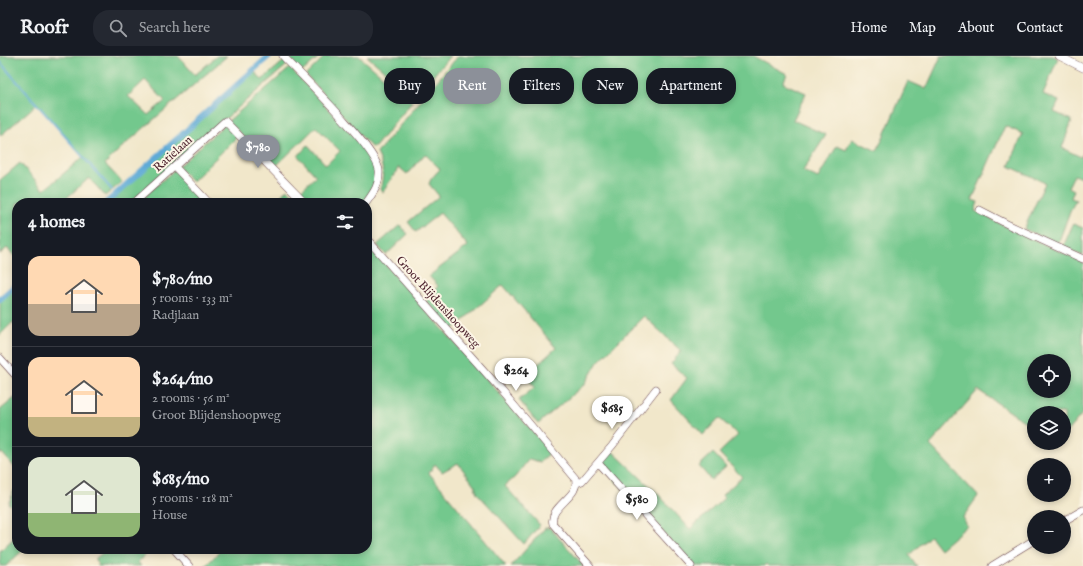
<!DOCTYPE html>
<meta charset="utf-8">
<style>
body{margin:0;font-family:"IM FELL English",serif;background:#242831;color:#f1f3f6;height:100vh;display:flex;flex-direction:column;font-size:15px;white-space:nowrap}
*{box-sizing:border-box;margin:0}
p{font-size:13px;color:#9ea1a6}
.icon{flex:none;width:22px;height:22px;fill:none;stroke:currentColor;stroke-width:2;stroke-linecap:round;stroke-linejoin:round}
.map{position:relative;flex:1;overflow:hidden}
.sheet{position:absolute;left:12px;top:142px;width:360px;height:356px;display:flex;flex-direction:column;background:#171b24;border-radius:16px;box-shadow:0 2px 6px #0003}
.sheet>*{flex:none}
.guide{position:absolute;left:384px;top:12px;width:380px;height:36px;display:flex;gap:8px}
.buttons{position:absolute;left:1027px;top:298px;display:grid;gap:8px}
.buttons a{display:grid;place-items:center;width:44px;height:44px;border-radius:50%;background:#171b24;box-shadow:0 2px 6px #0003;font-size:20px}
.price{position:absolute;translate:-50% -34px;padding:0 9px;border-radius:14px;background:#fff;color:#222;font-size:13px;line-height:26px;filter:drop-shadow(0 1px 2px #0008)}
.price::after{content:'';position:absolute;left:50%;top:24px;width:12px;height:9px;margin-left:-6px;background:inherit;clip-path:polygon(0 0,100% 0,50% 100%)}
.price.selected{background:#8c9099;color:#fff}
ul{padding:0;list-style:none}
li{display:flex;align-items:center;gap:12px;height:100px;padding:0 16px}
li+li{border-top:1px solid #363941}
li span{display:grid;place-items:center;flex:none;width:112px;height:80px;border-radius:12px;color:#555}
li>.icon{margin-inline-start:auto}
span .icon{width:48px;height:48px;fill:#fffc;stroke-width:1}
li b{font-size:17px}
h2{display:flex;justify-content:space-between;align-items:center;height:48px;padding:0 16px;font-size:17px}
.chip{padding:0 14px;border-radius:16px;background:#171b24;box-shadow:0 2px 6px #0003;font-size:14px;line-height:36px}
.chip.selected{background:#8c9099;color:#fff}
header{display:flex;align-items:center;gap:24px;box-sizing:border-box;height:56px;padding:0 20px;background:#171b24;border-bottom:1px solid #363941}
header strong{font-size:19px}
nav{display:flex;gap:22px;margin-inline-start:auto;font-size:14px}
.search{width:280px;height:36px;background:#242831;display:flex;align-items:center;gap:10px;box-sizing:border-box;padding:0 14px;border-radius:16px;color:#9ea1a6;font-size:15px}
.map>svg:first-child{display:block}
.green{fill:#73c88d;stroke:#5e745c;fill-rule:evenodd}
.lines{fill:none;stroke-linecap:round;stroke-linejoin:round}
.stream{stroke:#5eaad7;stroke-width:2}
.canal{stroke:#5eaad7;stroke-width:6}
.minor-casing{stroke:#633d43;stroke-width:8}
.minor{stroke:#fff;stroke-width:7}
.labels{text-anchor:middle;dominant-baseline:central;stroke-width:4;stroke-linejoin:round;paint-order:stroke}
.street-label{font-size:12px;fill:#4a1f2b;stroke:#fcf5e5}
</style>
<header>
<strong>Roofr</strong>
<div class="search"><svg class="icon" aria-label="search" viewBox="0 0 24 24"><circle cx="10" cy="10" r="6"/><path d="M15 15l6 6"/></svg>Search here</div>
<nav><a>Home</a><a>Map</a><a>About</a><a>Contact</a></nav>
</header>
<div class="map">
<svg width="1083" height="510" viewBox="0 0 1083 510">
<rect width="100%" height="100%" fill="#fcf5e5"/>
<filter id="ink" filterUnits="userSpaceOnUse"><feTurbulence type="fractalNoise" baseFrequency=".025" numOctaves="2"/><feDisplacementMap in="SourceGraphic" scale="8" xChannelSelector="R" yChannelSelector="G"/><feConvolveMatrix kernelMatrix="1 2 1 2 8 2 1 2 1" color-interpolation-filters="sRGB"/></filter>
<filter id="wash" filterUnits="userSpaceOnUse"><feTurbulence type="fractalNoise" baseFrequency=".012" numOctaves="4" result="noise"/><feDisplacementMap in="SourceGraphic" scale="16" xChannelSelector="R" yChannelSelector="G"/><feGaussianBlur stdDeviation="0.9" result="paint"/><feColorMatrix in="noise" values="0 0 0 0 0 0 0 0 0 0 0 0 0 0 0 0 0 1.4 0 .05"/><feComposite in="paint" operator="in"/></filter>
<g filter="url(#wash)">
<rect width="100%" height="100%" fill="#f1e7ca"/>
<!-- green -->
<path class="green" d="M 0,0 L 178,0 L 195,19 L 217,0 L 227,0 L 121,92 L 105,108 L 122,126 L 105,140 L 89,122 L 61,147 L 17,147 L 17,203 L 7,192 L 0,198 L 0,124 L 20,107 L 44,134 L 83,101 L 37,48 L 0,80 L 0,50 L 2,48 L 0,45 ZM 145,24 L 165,45 L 148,59 L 128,40 Z
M 287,0 L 320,0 L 302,16 Z
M 325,0 L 359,0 L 412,46 L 375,91 L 371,91 L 306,19 Z
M 367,0 L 450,0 L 415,41 Z
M 458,0 L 753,0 L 787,18 L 783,27 L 806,37 L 793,64 L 826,79 L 803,115 L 818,122 L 837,90 L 846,94 L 852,83 L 877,95 L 908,25 L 926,33 L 941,0 L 1053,0 L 1058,2 L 1043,38 L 1059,45 L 1054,56 L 1072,64 L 1062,92 L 1081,101 L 1083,97 L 1083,123 L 1074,119 L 1068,131 L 1074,134 L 1071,142 L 1076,144 L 1070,155 L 1058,188 L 1024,173 L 1045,127 L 1009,110 L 1023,78 L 1005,70 L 972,144 L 978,146 L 975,155 L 1009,172 L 1083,206 L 1083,357 L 1064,379 L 1064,357 L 1034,357 L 1034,372 L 978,334 L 930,389 L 978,440 L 963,461 L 967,470 L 940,493 L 930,480 L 909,499 L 917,510 L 768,510 L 766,508 L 764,510 L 693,510 L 599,407 L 611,394 L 658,438 L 690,473 L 724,442 L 722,439 L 742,421 L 719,397 L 738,379 L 719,362 L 703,379 L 671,344 L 687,322 L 671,308 L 681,295 L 644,260 L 598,306 L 585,328 L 538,368 L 519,344 L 535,331 L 525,320 L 556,292 L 503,229 L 452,274 L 426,245 L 438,230 L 429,220 L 468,190 L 440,157 L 416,176 L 408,166 L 439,140 L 429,128 L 431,123 L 440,113 L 425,98 L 407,118 L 399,111 L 383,136 L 380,134 C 384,119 384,111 377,97 ZM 1034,305 L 1064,305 L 1064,335 L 1034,335 Z
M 284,5 L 287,9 L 224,64 L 131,147 L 106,147 L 253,14 L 262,24 Z
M 290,12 L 369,97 C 383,120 376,126 364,147 L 309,147 L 298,137 L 316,120 L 298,100 L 308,89 L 326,109 L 340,95 L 316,71 L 274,112 L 228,65 Z
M 225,68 L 237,81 L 192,126 L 178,111 Z
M 174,114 L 206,147 L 137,147 Z
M 287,133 L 301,147 L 275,147 Z
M 1073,168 L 1083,172 L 1083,200 L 1063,191 Z
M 400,169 L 408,178 L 386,199 L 377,189 Z
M 367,187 L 551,396 L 540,406 L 529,403 L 515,421 L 505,430 L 540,469 L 524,488 L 477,437 L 475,430 L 458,407 L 442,416 L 435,408 L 429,417 L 506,510 L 205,510 L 222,493 L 367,493 Z
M 17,228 L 17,270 L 13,266 L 0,279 L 0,243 Z
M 17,340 L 17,414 L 2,397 L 0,398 L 0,354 Z
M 713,397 L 726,411 L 711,424 L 699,410 Z
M 17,431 L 17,466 L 11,460 L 16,455 L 8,447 C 13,442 11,437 17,431 Z
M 545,472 L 550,472 L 584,510 L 511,510 Z
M 17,479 L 17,493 L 24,493 L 6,510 L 0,510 L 0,495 Z
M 107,493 L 151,493 L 138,506 L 141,510 L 97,510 L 98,509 L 95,503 Z"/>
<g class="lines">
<!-- stream -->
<path class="stream" d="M 0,6 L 112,134"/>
<!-- canal -->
<path class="canal" d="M 106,147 L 269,0
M 0,243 L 17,228"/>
</g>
</g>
<g filter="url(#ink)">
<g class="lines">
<!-- minor casing -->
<g class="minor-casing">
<path id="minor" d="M 283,0 C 302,20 376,92 379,114 C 380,128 374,136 366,147
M 1059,0 L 1083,12
M 175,111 L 209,147
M 134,147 L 225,65 L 305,147
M 980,154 L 1009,169 L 1083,203
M 367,183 L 502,335 L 575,422 C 582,440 548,450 553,468 L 590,510
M 0,302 L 17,321
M 598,407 L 691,510
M 577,427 L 582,425 L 612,390 L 656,333
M 1064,465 L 1083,454
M 174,493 L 189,510
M 992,510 L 1034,484"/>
</g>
<!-- minor -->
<use href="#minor" class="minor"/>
</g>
</g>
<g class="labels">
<!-- street labels -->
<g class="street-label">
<text transform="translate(173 98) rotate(-42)">Ratielaan</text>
<text transform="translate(438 246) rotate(48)">Groot Blijdenshoopweg</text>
</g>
</g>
</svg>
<div class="buttons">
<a><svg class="icon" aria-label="locate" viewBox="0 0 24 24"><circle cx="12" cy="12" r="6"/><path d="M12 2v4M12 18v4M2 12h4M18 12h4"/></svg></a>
<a><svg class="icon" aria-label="layers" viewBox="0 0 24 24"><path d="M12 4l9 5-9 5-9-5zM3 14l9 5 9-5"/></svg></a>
<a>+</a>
<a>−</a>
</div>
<b class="price selected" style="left:258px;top:113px">$780</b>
<b class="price" style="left:516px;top:336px">$264</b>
<b class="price" style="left:612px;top:374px">$685</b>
<b class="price" style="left:637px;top:465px">$580</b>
<div class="guide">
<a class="chip">Buy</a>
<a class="chip selected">Rent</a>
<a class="chip">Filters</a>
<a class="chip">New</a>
<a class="chip">Apartment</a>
</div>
<section class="sheet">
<h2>4 homes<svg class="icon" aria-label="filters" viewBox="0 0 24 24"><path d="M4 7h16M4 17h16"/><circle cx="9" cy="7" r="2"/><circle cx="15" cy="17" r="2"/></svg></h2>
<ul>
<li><span style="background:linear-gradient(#ffd9b3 60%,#b9a48a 0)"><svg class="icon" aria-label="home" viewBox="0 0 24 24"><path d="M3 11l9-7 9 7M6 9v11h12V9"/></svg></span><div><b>$780/mo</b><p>5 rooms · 133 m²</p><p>Radjlaan</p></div></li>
<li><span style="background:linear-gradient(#ffd9b3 75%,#c2b280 0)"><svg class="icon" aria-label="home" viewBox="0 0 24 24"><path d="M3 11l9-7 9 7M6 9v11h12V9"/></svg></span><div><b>$264/mo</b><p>2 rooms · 56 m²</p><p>Groot Blijdenshoopweg</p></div></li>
<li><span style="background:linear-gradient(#dfe7d0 70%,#8fb573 0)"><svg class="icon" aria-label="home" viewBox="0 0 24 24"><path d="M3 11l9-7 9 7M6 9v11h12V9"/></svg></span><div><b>$685/mo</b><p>5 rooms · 118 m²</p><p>House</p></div></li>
</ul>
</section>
</div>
